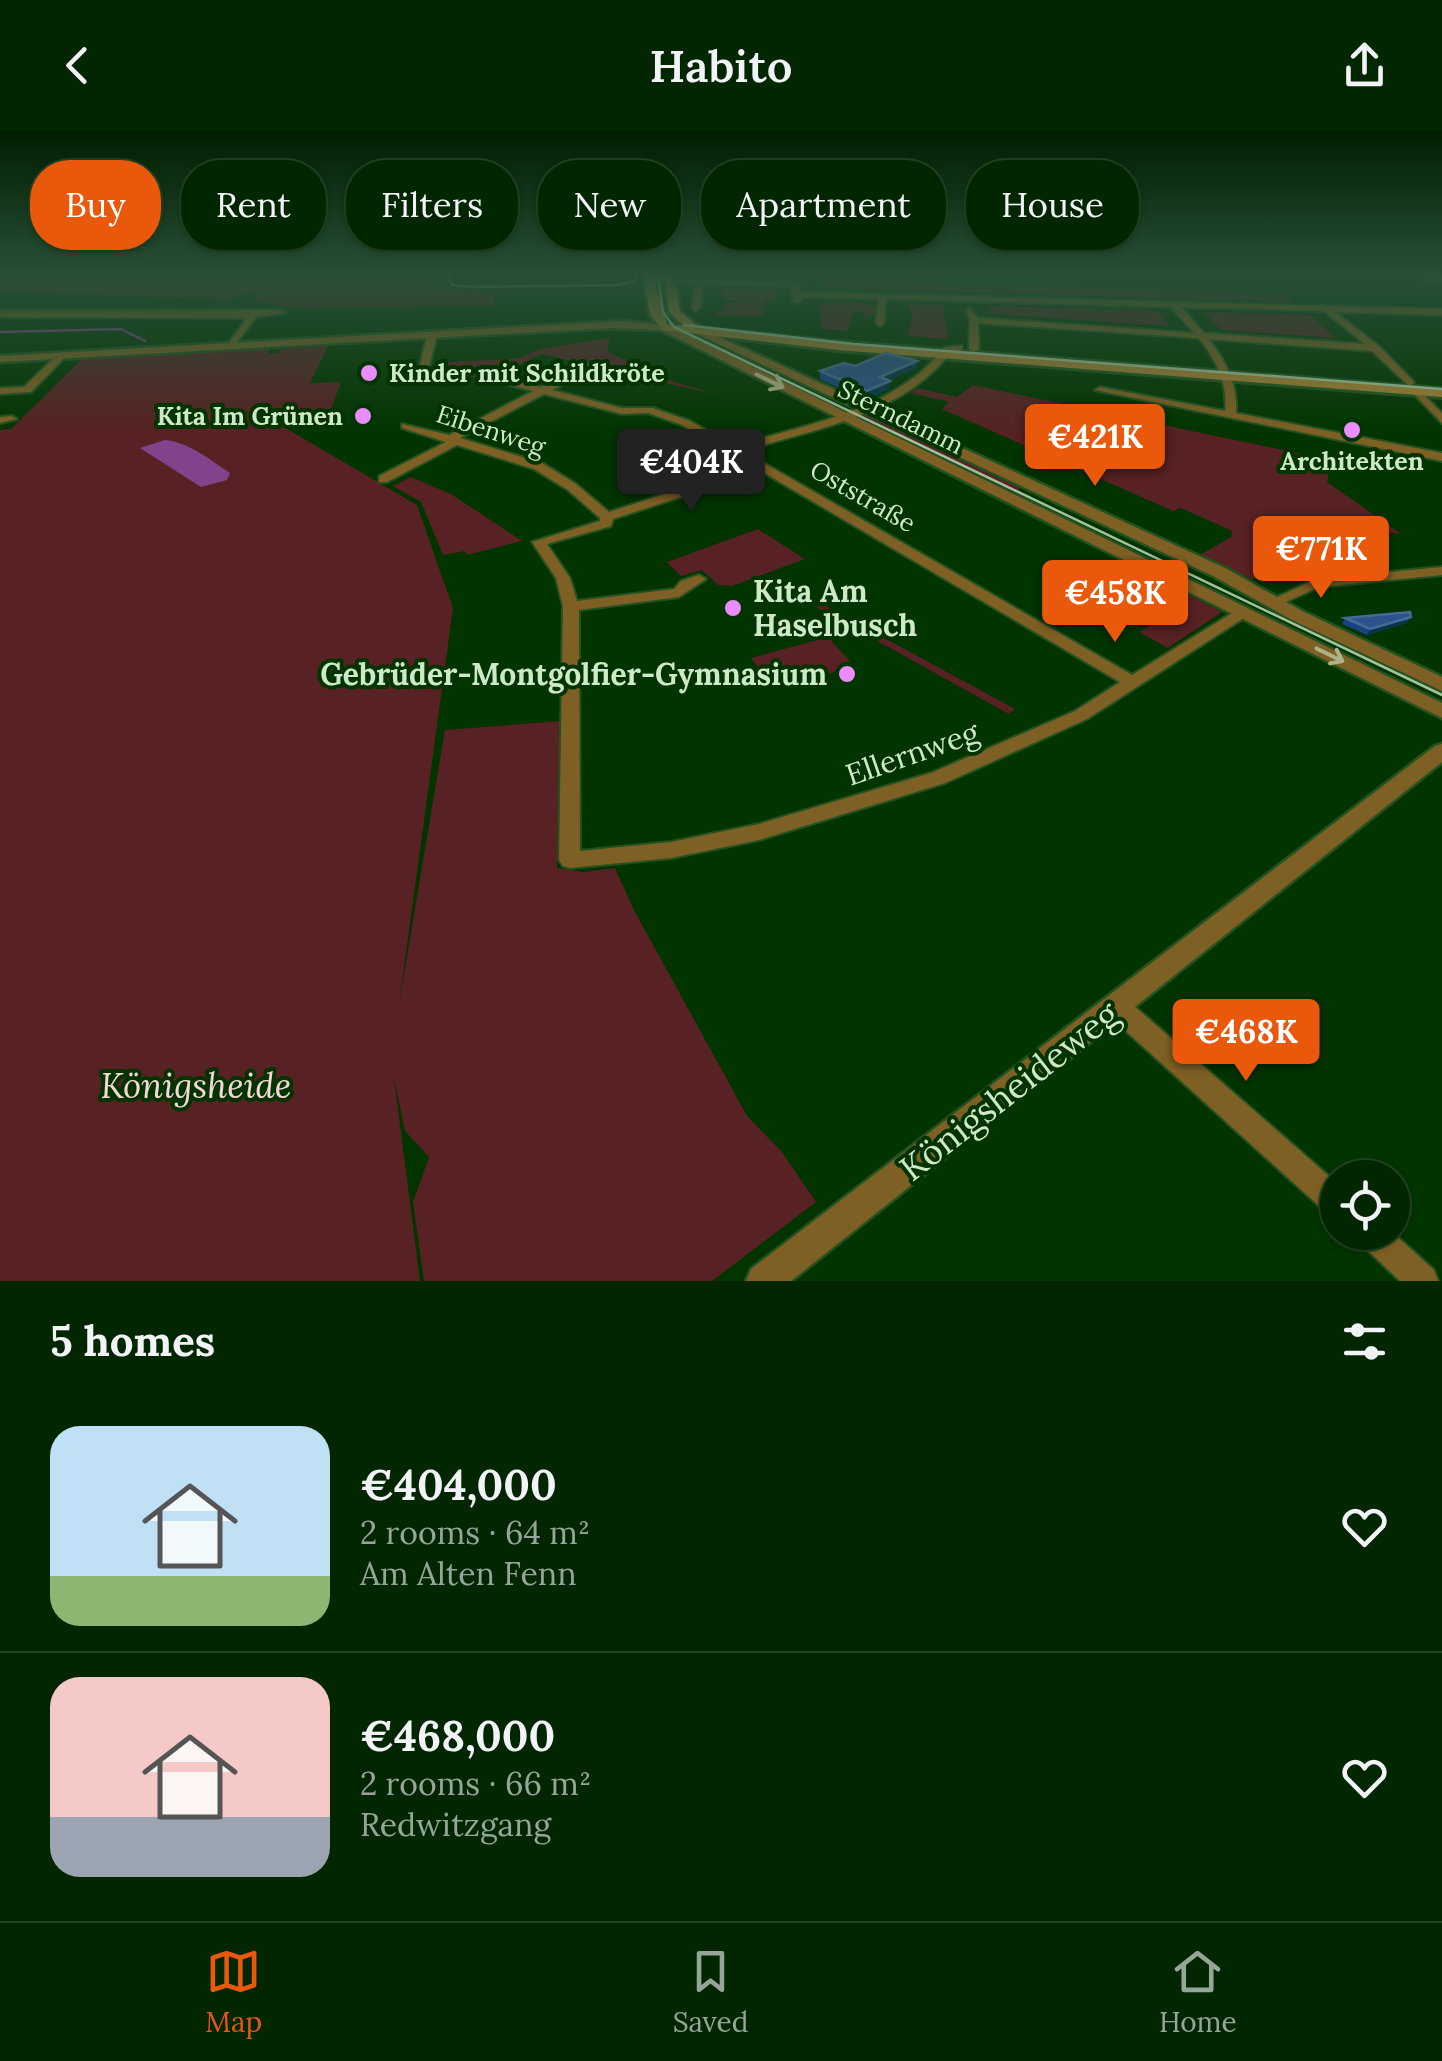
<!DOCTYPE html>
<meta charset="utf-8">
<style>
body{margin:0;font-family:Lora,serif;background:#0c2f0a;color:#f1f3f6;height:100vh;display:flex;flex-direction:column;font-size:38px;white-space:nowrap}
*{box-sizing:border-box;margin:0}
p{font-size:32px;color:#96a599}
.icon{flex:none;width:55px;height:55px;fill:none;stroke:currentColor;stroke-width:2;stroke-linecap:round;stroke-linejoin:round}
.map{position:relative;height:1151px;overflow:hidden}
.sheet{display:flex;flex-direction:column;background:#022700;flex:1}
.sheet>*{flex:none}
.top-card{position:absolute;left:30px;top:30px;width:1382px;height:90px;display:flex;gap:20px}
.tools{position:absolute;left:1320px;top:1030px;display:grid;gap:20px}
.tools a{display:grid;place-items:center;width:90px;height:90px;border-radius:50%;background:#022700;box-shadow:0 2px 8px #0004,0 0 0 2px #234422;font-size:50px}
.price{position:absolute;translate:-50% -85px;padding:0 22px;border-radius:10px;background:#ea580c;color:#fff;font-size:32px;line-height:65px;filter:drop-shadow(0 2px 5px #0008)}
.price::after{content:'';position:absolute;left:50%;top:60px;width:30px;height:22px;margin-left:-15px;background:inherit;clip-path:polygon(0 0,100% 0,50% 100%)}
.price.selected{background:#222;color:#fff}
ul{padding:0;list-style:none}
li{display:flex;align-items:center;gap:30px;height:250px;padding:0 50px}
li+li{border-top:2px solid #234422}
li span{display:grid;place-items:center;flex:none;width:280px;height:200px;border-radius:30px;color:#555}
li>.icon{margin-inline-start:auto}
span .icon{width:120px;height:120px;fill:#fffc;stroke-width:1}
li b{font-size:42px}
h2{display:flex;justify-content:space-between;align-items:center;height:120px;padding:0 50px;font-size:42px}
.tag{padding:0 35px;border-radius:40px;background:#022700;box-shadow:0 2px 8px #0004,0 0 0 2px #234422;font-size:35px;line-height:90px}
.tag.selected{background:#ea580c;color:#fff}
header{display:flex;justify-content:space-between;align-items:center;height:130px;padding:0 50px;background:#022700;font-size:45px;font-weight:600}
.menu{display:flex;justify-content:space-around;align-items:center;height:140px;border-top:2px solid #234422;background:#022700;font-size:28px;color:#96a599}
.menu a{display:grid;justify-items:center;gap:5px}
.menu .selected{color:#ea580c}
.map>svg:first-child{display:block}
.green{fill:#582123}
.water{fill:#82438d}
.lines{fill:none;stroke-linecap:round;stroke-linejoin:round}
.stream{stroke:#82438d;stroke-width:2.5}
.minor-casing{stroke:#235120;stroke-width:4}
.tertiary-casing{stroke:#235120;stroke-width:5}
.secondary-casing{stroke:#235120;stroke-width:6}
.minor{fill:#7f6024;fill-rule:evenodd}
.tertiary{fill:#7f6024;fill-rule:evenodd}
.secondary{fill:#a88034;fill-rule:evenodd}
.tram{stroke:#a3c29e;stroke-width:2.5}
.wall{fill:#194283}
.shaded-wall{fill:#07354c}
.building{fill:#2c538b;stroke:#466b94;stroke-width:2.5}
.oneway{stroke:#aeb287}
.poi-dot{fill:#ea8dfc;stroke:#023400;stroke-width:4}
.labels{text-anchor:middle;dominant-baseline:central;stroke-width:8;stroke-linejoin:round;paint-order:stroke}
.far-poi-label{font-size:25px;font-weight:bold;fill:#cee8c9;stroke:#023400;text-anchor:start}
.far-street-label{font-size:25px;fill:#cee8c9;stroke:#023400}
.poi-label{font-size:30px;font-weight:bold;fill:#cee8c9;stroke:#023400;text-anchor:start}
.street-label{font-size:30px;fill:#cee8c9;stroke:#023400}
.near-park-label{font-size:35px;font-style:italic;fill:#f4d7d6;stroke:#023400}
.near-street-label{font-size:35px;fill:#cee8c9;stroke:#023400}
</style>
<header><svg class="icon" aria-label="back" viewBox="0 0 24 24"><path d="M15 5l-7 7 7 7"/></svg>Habito<svg class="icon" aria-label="share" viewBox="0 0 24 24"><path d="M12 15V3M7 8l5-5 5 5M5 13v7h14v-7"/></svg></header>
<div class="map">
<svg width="1442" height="1151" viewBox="0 0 1442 1151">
<rect width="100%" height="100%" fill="#023400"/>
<!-- green -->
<path class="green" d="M 0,145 L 447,145 L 441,159 L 495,161 L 494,175 L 297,178 L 252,171 L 260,163 L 243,163 L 233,170 L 0,161 Z
M 822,148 L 1285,165 L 1294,172 L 820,158 L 830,153 L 822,152 Z
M 717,158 L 777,159 L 776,170 L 766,170 L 763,185 L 759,186 L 717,185 L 717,181 L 726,181 L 723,174 L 743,171 L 723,169 L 722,161 Z
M 820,173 L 856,172 L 877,177 L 876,184 L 864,189 L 865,182 L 854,181 L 848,201 L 821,199 Z
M 908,174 L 943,175 L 948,209 L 908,206 L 913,186 Z
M 989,176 L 1157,181 L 1170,196 L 992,184 Z
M 1204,182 L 1310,185 L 1336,208 L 1221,200 Z
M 609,208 L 608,222 L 645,239 L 642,242 L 717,265 L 542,224 L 494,247 L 445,247 L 447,237 L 434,237 L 435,233 L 519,228 L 539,219 Z
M 328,216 L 310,253 L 341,252 L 330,282 L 282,296 L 417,375 L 453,478 L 399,874 L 445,600 L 560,591 L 557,738 L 583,742 L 615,738 L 634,780 L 747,986 L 782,1022 L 816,1072 L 712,1151 L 424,1151 L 413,1072 L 429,1027 L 405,1001 L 394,948 L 420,1151 L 0,1151 L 0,300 L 11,299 L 84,227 L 270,217 L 269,224 L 279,223 L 281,219 Z
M 973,255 L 1331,330 L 1327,352 L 1400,403 C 1375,405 1354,398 1329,397 C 1301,396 1279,407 1253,412 L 1258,421 L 1287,446 L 1251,449 L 1200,425 L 1231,407 L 1232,401 L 1181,378 L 1173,381 L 942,279 L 949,272 L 910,263 L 917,258 L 957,267 Z
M 864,284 L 986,336 L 979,337 L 1000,342 L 992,343 L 1012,348 L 1005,349 L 1026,355 L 1008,365 L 933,324 L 849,289 Z
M 411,347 L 451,364 L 522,411 L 467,425 L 465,421 L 443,425 L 421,372 L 393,356 Z
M 758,399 L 805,429 L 732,456 L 718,455 L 702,440 L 681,446 L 667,432 Z
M 1146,444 L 1147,444 L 1222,482 L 1168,518 L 1139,502 L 1167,484 L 1120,459 Z
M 822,474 L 1015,579 L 1009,584 L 816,477 Z
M 828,507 L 854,536 L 775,559 L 751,528 Z"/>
<!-- water -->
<path class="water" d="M 165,310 C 189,312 210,330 230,343 L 227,350 L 201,357 L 140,318 Z"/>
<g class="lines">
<!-- stream -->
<path class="stream" d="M 0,202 L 121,199 L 145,211"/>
<!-- minor casing -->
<g class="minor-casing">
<path id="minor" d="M 1422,146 L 1442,146 L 1442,151 L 1419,150 Z
M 667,149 L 795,152 L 799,154 L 800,162 L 1442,179 L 1442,185 L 1335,182 L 1379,216 L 1413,251 L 1414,253 L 1409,256 L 1372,221 L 1209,209 C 1226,232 1238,254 1236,283 L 1442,323 L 1442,331 L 1095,260 L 1100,257 L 1225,281 C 1228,253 1216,230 1199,208 L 978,193 L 979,219 L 974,222 L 969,219 L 970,190 L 966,181 L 970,178 L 977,188 L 1194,203 L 1171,177 L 886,169 L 884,193 L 880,196 L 876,193 L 878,169 L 801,167 L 801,171 L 797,173 L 793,171 L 791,156 L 703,154 L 700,178 L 696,181 L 692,178 L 695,154 L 670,153 ZM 1181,177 L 1324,181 L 1365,214 L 1204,203 Z
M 0,181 L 282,180 L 286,183 L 256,187 L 232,219 L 227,216 L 247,188 L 0,187 Z
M 432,202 L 437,205 L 426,248 L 417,250 L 427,205 Z
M 962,216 L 962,220 L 951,222 C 903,285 815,299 743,321 L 1132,545 L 1237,480 L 1247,480 L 1250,483 L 1247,486 L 1087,589 L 945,653 L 759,710 L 671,728 L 570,738 L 563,736 L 559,730 L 563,476 L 556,448 L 532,412 L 600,391 L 600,388 L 568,360 L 534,339 L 457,315 L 387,352 L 379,352 L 379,346 L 446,312 L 402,298 L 402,294 L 449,305 L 533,261 L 489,250 L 489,246 L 541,257 L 589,233 L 605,233 L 610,236 L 605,239 L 594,238 L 552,260 L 622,278 L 653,278 L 690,291 L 734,316 C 807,294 895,281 945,217 ZM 544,264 L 622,284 L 648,283 L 682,295 L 752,336 L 609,382 L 576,354 L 542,333 L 460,308 ZM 761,341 L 1120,552 L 1075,581 L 931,643 L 759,694 L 671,712 L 580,721 L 579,480 L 679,467 L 706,449 L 699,445 L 681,451 L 674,459 L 577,471 L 570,448 L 547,414 L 611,396 L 613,389 Z
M 59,223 L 67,225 L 31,262 L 0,264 L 0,258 L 24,257 Z
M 1417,258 L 1442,283 L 1442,293 L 1413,263 L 1412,261 Z
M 0,287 L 12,286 L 17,289 L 0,293 Z
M 1442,437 L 1442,445 L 1319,457 L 1279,475 L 1269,475 L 1266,472 L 1316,449 Z
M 1116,865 L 1125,868 L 1338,1054 L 1338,1088 L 1328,1084 L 1107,884 L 1104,876 L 1107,868 Z
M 1354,1102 L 1392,1102 L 1434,1140 L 1438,1151 L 1400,1151 L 1359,1112 Z"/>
</g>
<!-- tertiary casing -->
<g class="tertiary-casing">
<path id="tertiary" d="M 622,191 L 667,195 L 1442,573 L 1442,588 L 661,200 L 611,198 L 0,232 L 0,226 Z
M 695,196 L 1225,438 L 1304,482 L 1442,547 L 1442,561 L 1292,490 L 1213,446 L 691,201 Z
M 1442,614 L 1442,632 L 791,1151 L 746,1151 L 751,1139 L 1435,616 Z"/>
</g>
<!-- secondary casing -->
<g class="secondary-casing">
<path id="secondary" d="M 643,145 L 653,145 L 667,194 L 684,196 L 669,182 L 665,152 L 656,145 L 674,149 L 680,181 L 700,198 L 838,212 L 1442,259 L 1442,267 L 838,220 L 663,200 L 650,185 Z"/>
</g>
<!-- minor -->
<use href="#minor" class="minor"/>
<!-- tertiary -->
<use href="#tertiary" class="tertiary"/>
<!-- secondary -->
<use href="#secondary" class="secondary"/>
<!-- tram -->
<path class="tram" d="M 647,145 L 659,151 L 663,182 L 674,197 L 1442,565
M 448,146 L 452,155 L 472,157 L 617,155 L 635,151 L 636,145
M 684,195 L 854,214 L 1442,259"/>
</g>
<!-- wall -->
<path class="wall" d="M 855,236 L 916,239 L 889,250 L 889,259 L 866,270 L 820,249 L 820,241 Z
M 1345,488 L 1407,493 L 1367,505 L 1342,494 Z"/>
<!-- shaded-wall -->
<path class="shaded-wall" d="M 917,231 L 916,239 L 879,255 L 880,247 Z
M 890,251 L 889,259 L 866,270 L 867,261 Z
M 1411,487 L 1407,493 L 1367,505 L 1370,499 Z"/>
<!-- building -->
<path class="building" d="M 886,223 L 917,231 L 880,247 L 890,251 L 867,261 L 820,241 L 844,233 L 855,236 Z
M 1410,482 L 1411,487 L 1370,499 L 1345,488 Z"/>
<!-- one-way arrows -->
<defs><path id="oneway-shaft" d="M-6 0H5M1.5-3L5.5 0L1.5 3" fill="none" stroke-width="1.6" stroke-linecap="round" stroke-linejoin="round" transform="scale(2.5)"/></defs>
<g class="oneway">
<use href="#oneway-shaft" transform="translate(770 251) rotate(26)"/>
<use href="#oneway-shaft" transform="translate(1330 525) rotate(26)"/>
</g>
<!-- sky -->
<linearGradient id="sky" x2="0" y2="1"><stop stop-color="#011d00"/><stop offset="0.47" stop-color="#285037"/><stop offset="1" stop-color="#285037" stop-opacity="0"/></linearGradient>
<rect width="1442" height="306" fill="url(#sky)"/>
<!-- markers -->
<g class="poi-dot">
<circle cx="369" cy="243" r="10"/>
<circle cx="363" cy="286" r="10"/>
<circle cx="1352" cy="300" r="10"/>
<circle cx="733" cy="478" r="10"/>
<circle cx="847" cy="544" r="10"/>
</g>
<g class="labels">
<!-- far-poi labels -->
<g class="far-poi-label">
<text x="389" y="243">Kinder mit Schildkröte</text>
<text x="343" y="286" text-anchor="end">Kita Im Grünen</text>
<text x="1352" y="331" text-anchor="middle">Architekten</text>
</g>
<!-- far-street labels -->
<g class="far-street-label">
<text transform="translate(901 287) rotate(26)">Sterndamm</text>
<text transform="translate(491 300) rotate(18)">Eibenweg</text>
<text transform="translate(863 366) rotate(30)">Oststraße</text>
</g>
<!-- poi labels -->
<g class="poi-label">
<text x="753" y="461">Kita Am<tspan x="753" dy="34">Haselbusch</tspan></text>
<text x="827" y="544" text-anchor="end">Gebrüder-Montgolfier-Gymnasium</text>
</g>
<!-- street labels -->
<g class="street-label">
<text transform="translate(912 623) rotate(-19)">Ellernweg</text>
</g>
<!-- near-park labels -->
<g class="near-park-label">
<text x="196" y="955">Königsheide</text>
</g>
<!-- near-street labels -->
<g class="near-street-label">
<text transform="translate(1009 961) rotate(-38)">Königsheideweg</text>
</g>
</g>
</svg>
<div class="tools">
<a><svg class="icon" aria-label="locate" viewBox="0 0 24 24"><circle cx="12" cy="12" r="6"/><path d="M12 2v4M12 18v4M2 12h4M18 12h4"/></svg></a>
</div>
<b class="price" style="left:1095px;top:359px">€421K</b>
<b class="price selected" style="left:691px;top:384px">€404K</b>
<b class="price" style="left:1321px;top:471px">€771K</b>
<b class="price" style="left:1115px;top:515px">€458K</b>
<b class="price" style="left:1246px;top:954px">€468K</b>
<div class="top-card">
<a class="tag selected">Buy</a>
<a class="tag">Rent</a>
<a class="tag">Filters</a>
<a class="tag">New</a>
<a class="tag">Apartment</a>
<a class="tag">House</a>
</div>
</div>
<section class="sheet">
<h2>5 homes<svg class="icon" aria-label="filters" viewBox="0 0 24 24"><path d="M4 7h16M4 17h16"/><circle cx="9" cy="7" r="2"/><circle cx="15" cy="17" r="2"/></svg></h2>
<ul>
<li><span style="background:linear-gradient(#bfe0f5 75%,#8fb573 0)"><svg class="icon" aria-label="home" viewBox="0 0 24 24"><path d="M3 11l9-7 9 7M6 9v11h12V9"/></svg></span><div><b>€404,000</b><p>2 rooms · 64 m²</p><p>Am Alten Fenn</p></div><svg class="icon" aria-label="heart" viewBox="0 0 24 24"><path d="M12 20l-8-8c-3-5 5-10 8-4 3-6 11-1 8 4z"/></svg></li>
<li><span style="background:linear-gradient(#f6c9c9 70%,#9aa5b1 0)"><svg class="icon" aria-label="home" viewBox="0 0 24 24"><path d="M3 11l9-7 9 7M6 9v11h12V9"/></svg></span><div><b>€468,000</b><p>2 rooms · 66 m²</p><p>Redwitzgang</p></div><svg class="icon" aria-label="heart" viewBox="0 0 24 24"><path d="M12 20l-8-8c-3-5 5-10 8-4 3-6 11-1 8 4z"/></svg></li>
</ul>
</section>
<nav class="menu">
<a class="selected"><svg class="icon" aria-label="map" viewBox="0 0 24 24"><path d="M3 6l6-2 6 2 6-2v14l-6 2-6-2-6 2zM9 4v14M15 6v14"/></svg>Map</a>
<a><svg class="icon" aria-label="saved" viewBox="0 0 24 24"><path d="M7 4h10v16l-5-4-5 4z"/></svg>Saved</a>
<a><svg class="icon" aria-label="home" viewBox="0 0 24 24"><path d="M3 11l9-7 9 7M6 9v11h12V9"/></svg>Home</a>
</nav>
